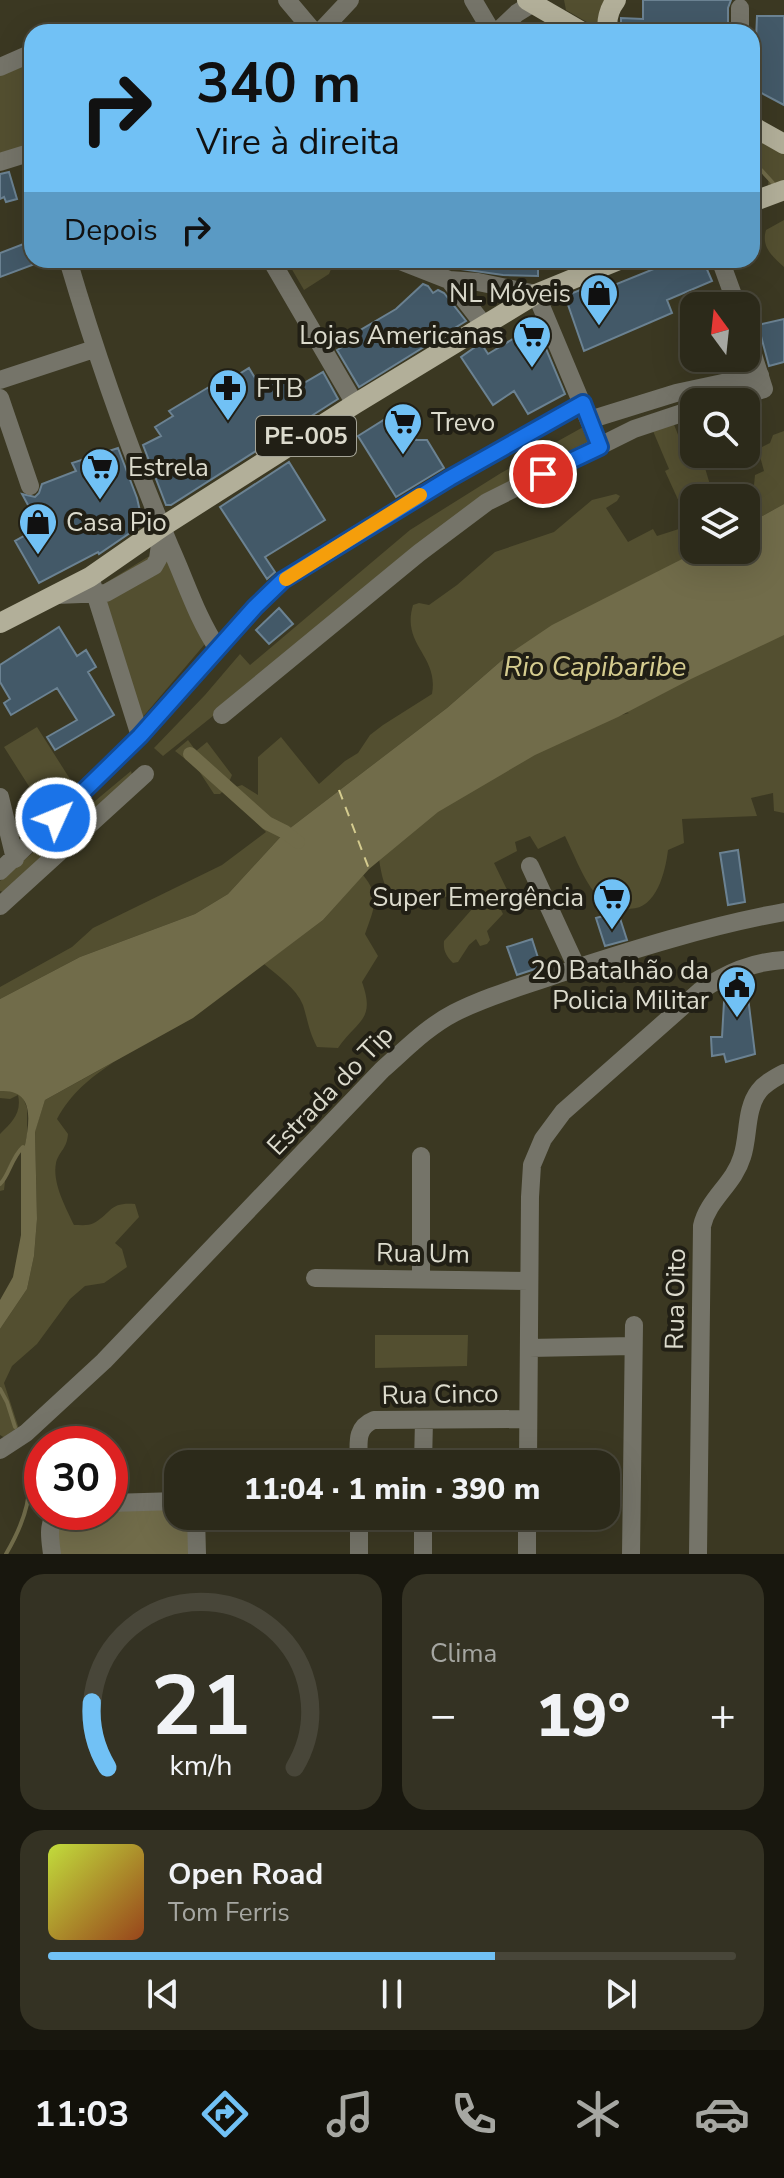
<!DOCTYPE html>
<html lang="pt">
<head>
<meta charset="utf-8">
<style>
  body { margin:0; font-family:"Nunito Sans",sans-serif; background:#343223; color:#f1f3f6; height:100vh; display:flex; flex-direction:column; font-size:30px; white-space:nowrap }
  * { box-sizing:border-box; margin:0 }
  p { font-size:26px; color:#a6a7a2 }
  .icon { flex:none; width:44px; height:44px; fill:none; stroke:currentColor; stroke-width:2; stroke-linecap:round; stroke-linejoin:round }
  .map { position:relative; height:1554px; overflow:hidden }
  .side { display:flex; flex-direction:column; gap:20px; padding:20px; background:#18170e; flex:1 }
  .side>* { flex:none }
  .banner { position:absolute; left:24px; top:24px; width:736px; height:244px; border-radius:24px; box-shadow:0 8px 32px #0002,0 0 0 2px #484639; background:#71c1f5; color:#111; overflow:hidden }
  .needle { width:52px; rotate:345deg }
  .controls { position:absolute; left:680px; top:292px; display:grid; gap:16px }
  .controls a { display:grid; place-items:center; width:80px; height:80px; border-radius:16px; background:#2c2a1a; box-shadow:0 8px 32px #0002,0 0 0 2px #484639; font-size:40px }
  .speed { position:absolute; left:24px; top:1426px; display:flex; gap:16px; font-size:40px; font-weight:700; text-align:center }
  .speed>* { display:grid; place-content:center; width:104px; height:104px; border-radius:50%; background:#2c2a1a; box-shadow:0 8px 32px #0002,0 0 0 2px #484639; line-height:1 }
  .speed .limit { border:12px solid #d22; background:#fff; color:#111 }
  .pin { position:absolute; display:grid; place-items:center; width:68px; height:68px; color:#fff; margin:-34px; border:4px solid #fff; border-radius:50%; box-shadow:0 2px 8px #0007 }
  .me { position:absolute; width:88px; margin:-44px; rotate:46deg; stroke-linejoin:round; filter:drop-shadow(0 0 6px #0008) }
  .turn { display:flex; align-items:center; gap:28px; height:168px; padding:0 40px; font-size:36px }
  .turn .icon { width:104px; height:104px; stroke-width:2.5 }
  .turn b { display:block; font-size:56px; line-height:68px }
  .then { display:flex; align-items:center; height:76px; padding:0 40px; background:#0003; gap:16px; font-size:30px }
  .big { font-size:60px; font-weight:800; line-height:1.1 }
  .side .card { flex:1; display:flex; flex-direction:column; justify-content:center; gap:12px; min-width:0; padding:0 28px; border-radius:24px; background:#343223 }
  .side .dial { align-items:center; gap:0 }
  .dial svg { height:208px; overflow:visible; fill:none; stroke:#484639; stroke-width:7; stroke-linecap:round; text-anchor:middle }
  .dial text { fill:#f1f3f6; stroke:none }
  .song { display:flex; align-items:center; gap:24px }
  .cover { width:96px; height:96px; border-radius:12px; background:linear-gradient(135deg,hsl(70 70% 55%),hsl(20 70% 35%)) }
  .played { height:8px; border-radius:4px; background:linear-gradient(90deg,#71c1f5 65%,#484639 65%) }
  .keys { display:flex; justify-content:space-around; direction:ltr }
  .heat { display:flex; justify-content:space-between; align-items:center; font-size:44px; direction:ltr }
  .side .tiles { flex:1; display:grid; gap:20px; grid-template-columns:1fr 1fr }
  .card:last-child { grid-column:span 2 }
  .trip { position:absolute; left:164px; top:1450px; width:456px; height:80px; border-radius:24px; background:#2c2a1a; box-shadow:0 8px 32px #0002,0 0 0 2px #484639; font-weight:800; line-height:80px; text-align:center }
  .dock { display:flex; height:128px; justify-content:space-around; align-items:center; background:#12110a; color:#a6a7a2 }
  .dock .icon { width:56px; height:56px }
  .dock .active { color:#71c1f5 }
  .dock b { font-size:36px; color:#f1f3f6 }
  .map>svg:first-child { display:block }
  .green { fill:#534f30 }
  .water { fill:#716c4a }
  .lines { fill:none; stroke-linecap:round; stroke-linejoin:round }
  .stream { stroke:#716c4a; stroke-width:4 }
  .canal { stroke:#716c4a; stroke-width:14 }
  .ferry { stroke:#d5cc8f; stroke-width:2; stroke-dasharray:10 8; stroke-linecap:butt }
  .building { fill:#435968; stroke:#6b8292; stroke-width:2 }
  .minor { stroke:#757469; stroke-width:18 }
  .major { stroke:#b2af99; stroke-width:20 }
  .route-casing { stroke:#114b97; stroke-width:20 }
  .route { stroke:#1a73e8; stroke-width:14 }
  .slow { stroke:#f59e0b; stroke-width:14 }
  .labels { text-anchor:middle; stroke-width:8; stroke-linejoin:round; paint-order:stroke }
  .shield { fill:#211f15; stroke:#a4a396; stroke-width:2 }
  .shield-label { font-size:24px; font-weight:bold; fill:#dcdbcd }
  .poi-label { font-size:26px; fill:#dcdbcd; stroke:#211f15; text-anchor:end }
  .street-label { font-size:26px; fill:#dcdbcd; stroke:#211f15 }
  .water-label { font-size:28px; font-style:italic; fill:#d5cc8f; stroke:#211f15 }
</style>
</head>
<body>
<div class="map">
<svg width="784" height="1554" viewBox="0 0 784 1554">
  <rect width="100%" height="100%" fill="#3b3822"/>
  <path class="green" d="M564,0H611L600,28H597L566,10Z
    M32,58V148L0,158V72Z
    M752,126L784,144V183L768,185L769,176L752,166Z
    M784,220V267C772,256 761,247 766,230Z
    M274,260H335L329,274L304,290L287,261L277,266Z
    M673,422L688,460L702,458L714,498H694V550H700L509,654L447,708L285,832L228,894L195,914L80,957L0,999V987L72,947L93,928L222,865L266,832L233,798L229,789L242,785L258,795V757L281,737L319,784L345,761L358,753L370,735L383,725L432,694C439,655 401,646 413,605L419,603L429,605L457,585L495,552L554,532L592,500L616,494L620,496L617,501L606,508L628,542L653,529L657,536L682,528L679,519L685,515L665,471L669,469L653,431Z
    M585,426L595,448L480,502L163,756L154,748L205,695L240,654L250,665L410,530L501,473Z
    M784,431V504L746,525V504L750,502L749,487L754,485L755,475L764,471L758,449L770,443L773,435Z
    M169,544L210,638L136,725L94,590Z
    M784,627V813L774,811L773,793L751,798L757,816L682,819L684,843L668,850C665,875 654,918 620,907C614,905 603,901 598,896C585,884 573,852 565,836L538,849L530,836L515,842L517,851L494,863L510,896L499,906L503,914L487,931L490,940L487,944L480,946L476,939L469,945L458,962L453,963C446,956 443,950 444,941L473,908L475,902L471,896C423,889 390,937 379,859L426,817L573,728L629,713L623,711Z
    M37,727L70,779L37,799L4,747Z
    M188,740L196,751L207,742L232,775L227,787L220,794H214L197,768L175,751Z
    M131,771L133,778L6,893L0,891V881L11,871Z
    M363,875C381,897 374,908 365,934L378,956L362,982C376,1021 357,1020 338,1048L317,1047C309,1032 308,1021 303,1005C296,988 278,976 264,964L323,920Z
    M114,1062C90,1078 71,1093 57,1119L68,1134C67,1149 59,1151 56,1163C52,1183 66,1208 74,1225C81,1225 89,1226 94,1223C113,1212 109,1202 135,1204L139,1217L115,1243L122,1249L127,1267L104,1283L85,1286L70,1299L37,1344L12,1366L4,1383L19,1429L5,1438L0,1435V1329L27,1289L34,1256L37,1219L35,1131L45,1100Z
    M14,1090L22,1095L27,1108V1135L25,1145L12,1159L6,1173L4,1190L0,1191V1134C12,1122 22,1113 18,1095L10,1099L0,1098V1091Z
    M375,1335H468L467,1366L375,1368Z"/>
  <path class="water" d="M784,504V635L691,679L618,717L535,755L438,812L369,869L323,920L193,1018L45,1100L35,1132L37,1219L34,1256L27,1289L0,1329V1300L13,1277L21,1235V1149L25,1145C30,1119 34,1089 0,1091V999L80,957L195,914L228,894L285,832L447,708L509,654L552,625L700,550H746V525Z
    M178,1508V1516H188L190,1554H59C57,1536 53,1524 69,1512Z"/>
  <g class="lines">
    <path class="stream" d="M752,160L773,183
      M0,1184C9,1176 11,1158 23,1147
      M0,1389L7,1402L15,1427
      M6,1554C20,1530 35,1498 27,1469"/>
    <path class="canal" d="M190,754L267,823L285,832L298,842"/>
    <path class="ferry" d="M339,790L369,869"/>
  </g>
  <path class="building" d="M643,0H731L728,8V32H621V18L643,19Z
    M757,16H784V105L754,89Z
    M9,172L17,199L6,202L4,197L0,199V174Z
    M26,243L35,264L0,277V253Z
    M455,260H538V276L503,275L453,268Z
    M676,260H703L712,281L667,300L672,313L584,351L565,296L600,282L602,290Z
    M423,284L428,286L433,293L438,290L444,293L466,321L359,387L337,350L354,340L352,335L396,309Z
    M784,319V362L769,366L758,325Z
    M536,325L565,394L528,414L514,391L493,405L461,357L481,343L488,354Z
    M249,368L261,388L282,375L292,390L323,372L338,399L171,505H166L143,445L161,436L155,427L173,416L169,411L209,387L212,391Z
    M398,411L416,440H427L444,468L396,497L358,436Z
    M118,448L137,498L143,524L99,554L98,552L39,583L15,541L40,527L22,494L35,497L39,493L42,484L76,471L72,463Z
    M289,462L325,520L265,557L275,572L267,579L220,507Z
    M279,608L293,624L269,644L256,630Z
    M59,627L77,656L86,650L96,667L88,672L114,715L55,750L47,737L77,720L57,688L11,715L4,703L10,699L0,682V665Z
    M738,850L745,902L728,905L720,853Z
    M618,912L627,940L605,946L596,918Z
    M532,939L541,967L517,975L507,947Z
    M747,989L755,1054L726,1062L724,1054L712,1056L711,1037H722L724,1002Z"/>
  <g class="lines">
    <path class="minor" d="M287,0L314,32
      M473,0L492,32
      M320,32L350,0
      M497,32L517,13L538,0
      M740,32V8
      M0,67L32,53
      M0,162L32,152
      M68,260C97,358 131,455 171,549C186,582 197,618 218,649
      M271,260L355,404
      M398,260L449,280L478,282L536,294L600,447
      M721,262L737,306
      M449,280L484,325
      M0,380L94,349
      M0,398L30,486
      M720,402L764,389L746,333
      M589,420L676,393L760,375
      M90,577L140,736
      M56,595L106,593L154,566L158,559L162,530
      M222,715L419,553L487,502L634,429L694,409
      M0,797L15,859
      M530,866L577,968
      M0,871L140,736L255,607L283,580L450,478L583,403
      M0,906L145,774
      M421,1156V1279
      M315,1278L529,1281
      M529,1348L632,1346
      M0,1450L26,1433L104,1361L382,1070C406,1049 427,1027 454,1013C487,996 524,986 558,974C632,950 707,926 784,912
      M359,1464C359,1445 354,1428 374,1420L528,1419
      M423,1464L424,1420
      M528,1464L530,1197L532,1165L543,1139L563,1112L700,991C727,973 751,962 784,960
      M110,1503L178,1501
      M196,1516L197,1554
      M52,1554C50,1538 47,1525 57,1512
      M359,1554V1516
      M423,1554V1516
      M527,1554V1516
      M631,1554L634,1325
      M698,1554L702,1226C708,1199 734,1184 742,1157C749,1137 745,1109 759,1091C765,1083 775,1078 784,1073"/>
    <path class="major" d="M527,0L582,32
      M608,32C606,21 609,9 616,0
      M752,126L784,144
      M752,202L784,190
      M0,623L90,577L162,527L355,404L536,294L619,260"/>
  </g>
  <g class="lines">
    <defs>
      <path id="route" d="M56,818L140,736L255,607L283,580L450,478L583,403L600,447L543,474"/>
    </defs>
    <use href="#route" class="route-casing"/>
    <use href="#route" class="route"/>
    <path class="slow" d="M286,579L420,495"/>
  </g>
  <defs>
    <symbol id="shop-pin" viewBox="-11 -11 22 30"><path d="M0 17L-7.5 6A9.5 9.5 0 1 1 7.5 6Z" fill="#71c1f5" stroke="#211f15"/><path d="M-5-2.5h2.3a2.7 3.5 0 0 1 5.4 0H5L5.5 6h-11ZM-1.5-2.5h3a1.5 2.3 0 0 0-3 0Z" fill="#111"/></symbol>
    <symbol id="supermarket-pin" viewBox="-11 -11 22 30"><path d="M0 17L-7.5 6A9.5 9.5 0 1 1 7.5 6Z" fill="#71c1f5" stroke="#211f15"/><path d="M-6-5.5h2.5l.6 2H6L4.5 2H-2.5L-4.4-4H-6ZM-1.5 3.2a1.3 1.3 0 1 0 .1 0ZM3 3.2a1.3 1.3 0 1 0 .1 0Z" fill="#111"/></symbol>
    <symbol id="pharmacy-pin" viewBox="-11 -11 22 30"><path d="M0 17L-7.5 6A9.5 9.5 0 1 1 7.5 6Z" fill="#71c1f5" stroke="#211f15"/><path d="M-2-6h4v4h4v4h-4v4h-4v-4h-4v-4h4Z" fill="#111"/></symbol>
    <symbol id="civic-pin" viewBox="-11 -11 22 30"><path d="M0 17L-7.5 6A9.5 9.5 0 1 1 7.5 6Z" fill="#71c1f5" stroke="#211f15"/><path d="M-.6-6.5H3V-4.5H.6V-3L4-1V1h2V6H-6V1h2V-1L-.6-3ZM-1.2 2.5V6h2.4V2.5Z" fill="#111"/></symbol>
  </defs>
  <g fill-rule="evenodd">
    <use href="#shop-pin" x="577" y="271" width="44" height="60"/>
    <use href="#supermarket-pin" x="510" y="313" width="44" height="60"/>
    <use href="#pharmacy-pin" x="206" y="366" width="44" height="60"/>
    <use href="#supermarket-pin" x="381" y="400" width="44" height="60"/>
    <use href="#supermarket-pin" x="78" y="445" width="44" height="60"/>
    <use href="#shop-pin" x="16" y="500" width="44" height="60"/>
    <use href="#supermarket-pin" x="590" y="875" width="44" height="60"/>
    <use href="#civic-pin" x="715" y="963" width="44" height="60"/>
  </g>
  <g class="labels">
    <rect class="shield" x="256" y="416" width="100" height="40" rx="6"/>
    <g class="shield-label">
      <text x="306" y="444">PE-005</text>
    </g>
    <g class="poi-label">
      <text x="571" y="302">NL Móveis</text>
      <text x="504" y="344">Lojas Americanas</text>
      <text x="256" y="397" text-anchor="start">FTB</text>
      <text x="431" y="431" text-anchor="start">Trevo</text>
      <text x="128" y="476" text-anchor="start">Estrela</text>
      <text x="66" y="531" text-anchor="start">Casa Pio</text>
      <text x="584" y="906">Super Emergência</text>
      <text x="709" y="979">20 Batalhão da<tspan x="709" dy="30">Policia Militar</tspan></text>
    </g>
    <g class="street-label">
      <text transform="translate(330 1090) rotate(-46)" y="9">Estrada do Tip</text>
      <text transform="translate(423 1253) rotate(1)" y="9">Rua Um</text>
      <text transform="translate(675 1299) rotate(-89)" y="9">Rua Oito</text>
      <text transform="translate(440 1394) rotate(-1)" y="9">Rua Cinco</text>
    </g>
    <g class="water-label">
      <text x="595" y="676">Rio Capibaribe</text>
    </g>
  </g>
</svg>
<div class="controls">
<a><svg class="needle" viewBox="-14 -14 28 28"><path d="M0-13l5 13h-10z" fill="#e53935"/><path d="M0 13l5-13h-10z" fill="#a6a7a2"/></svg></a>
<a><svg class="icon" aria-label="search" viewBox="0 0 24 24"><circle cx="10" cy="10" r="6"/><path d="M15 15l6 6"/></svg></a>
<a><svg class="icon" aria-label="layers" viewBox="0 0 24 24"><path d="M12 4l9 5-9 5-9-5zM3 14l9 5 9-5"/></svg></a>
</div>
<div class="speed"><div class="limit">30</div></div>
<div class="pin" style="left:543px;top:474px;background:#d93025"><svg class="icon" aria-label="arrive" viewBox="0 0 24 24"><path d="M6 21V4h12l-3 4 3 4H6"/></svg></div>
<svg class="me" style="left:56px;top:818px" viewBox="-20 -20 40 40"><circle r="17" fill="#1a73e8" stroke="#fff" stroke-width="3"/><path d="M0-11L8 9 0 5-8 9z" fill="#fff"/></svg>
<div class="trip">11:04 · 1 min · 390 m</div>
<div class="banner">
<div class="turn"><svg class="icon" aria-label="right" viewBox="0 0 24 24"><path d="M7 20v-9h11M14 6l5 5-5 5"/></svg><div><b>340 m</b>Vire à direita</div></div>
<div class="then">Depois<svg class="icon" aria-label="right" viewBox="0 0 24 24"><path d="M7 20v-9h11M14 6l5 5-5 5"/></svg></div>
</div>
</div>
<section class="side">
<div class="tiles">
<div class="card dial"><svg viewBox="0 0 100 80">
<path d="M14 69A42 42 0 1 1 86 69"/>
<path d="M14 69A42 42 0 0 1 8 44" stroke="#71c1f5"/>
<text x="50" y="56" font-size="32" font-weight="700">21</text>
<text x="50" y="72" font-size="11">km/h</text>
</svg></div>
<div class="card"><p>Clima</p>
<div class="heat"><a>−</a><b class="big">19°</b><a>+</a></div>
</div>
<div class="card">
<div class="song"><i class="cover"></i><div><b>Open Road</b><p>Tom Ferris</p></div></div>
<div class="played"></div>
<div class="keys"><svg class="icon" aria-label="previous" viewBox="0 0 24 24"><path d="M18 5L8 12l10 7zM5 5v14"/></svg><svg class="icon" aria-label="pause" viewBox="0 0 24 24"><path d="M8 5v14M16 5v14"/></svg><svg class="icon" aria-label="next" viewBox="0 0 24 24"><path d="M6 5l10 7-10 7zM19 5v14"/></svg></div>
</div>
</div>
</section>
<nav class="dock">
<b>11:03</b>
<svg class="icon active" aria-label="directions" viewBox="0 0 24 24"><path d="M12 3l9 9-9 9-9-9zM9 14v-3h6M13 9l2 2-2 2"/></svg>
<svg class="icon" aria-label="music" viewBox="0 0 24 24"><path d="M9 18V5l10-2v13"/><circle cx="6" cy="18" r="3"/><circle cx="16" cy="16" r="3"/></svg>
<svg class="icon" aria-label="phone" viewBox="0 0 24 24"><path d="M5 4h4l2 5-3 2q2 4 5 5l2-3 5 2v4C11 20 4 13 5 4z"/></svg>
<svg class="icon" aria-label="climate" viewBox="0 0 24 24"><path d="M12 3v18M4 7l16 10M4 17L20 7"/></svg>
<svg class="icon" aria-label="car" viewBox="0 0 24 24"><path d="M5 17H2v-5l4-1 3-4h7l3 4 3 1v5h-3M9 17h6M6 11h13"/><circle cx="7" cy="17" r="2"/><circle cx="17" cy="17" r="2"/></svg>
</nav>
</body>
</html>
